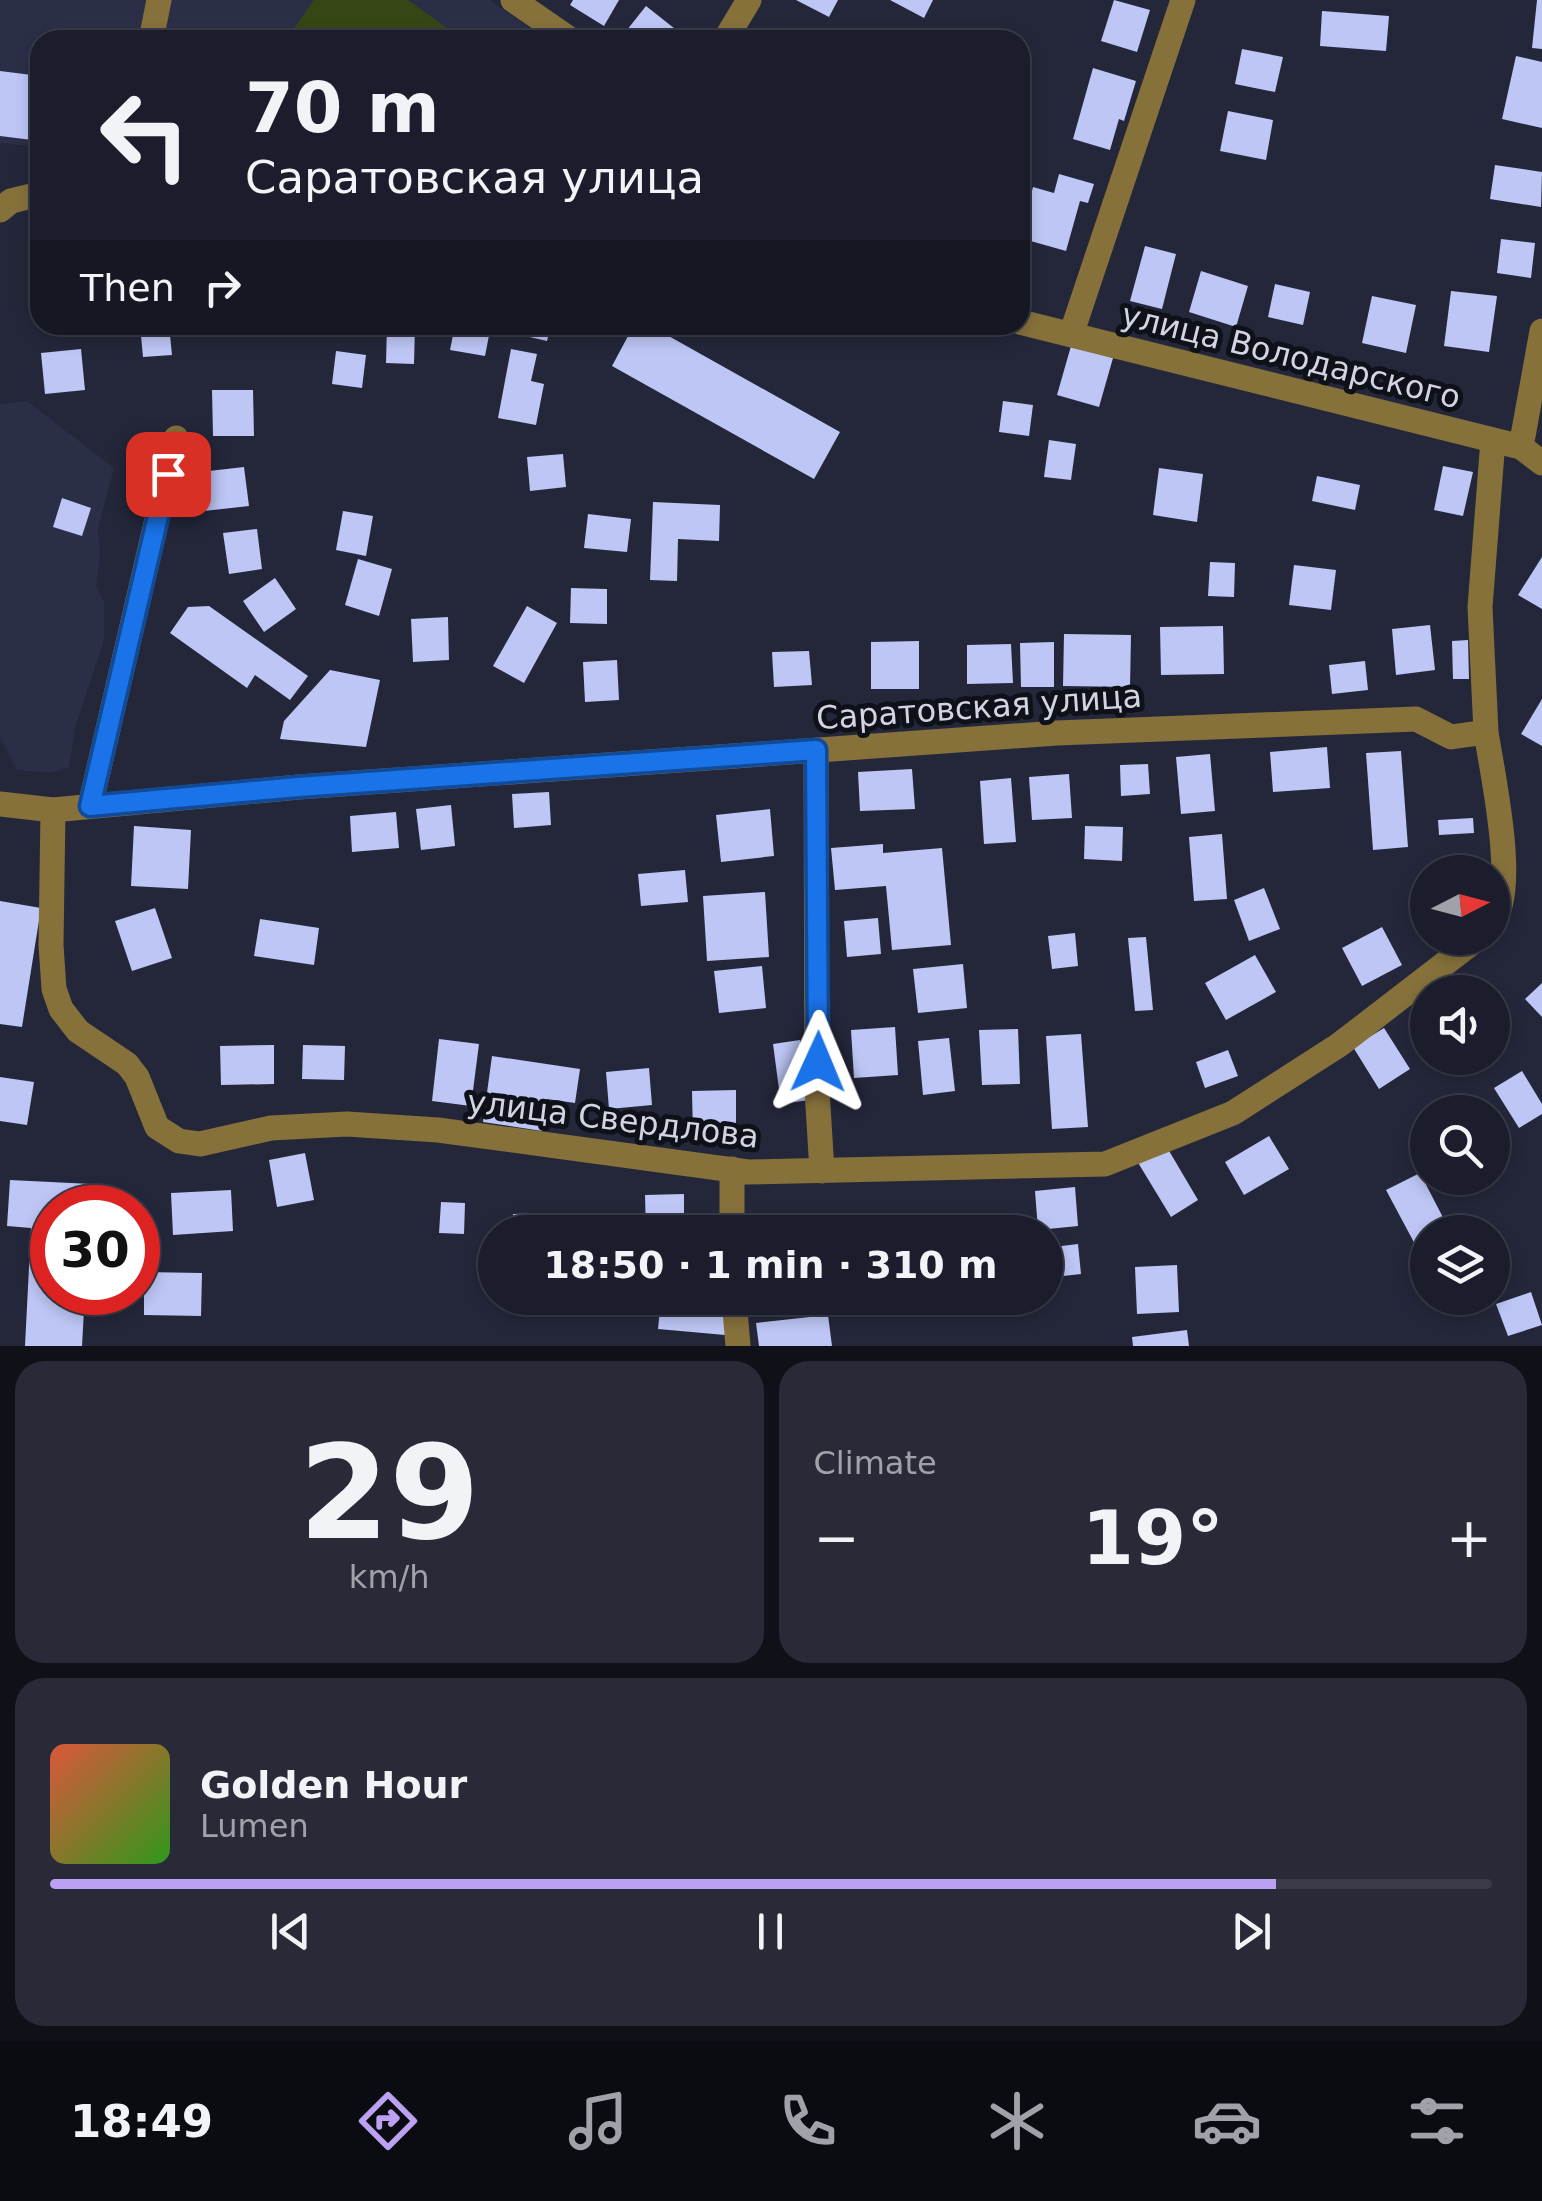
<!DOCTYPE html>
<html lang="en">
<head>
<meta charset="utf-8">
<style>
  body { margin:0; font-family:"DejaVu Sans",sans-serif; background:#282a38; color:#f1f3f6; height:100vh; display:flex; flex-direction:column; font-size:38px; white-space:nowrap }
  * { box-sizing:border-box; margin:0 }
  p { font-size:32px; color:#a0a2a9 }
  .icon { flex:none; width:55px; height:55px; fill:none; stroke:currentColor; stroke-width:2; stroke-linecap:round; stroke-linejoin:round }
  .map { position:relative; height:1346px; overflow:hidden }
  .details { display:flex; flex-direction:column; gap:15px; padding:15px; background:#0f1018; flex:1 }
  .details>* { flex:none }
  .banner { position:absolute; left:30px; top:30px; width:1000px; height:305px; border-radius:30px; box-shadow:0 5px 15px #0003,0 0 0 2px #393b48; background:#1b1d2c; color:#f1f3f6; overflow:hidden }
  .needle { width:65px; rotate:84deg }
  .fabs { position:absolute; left:1410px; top:855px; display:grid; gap:20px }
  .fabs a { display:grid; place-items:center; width:100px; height:100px; border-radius:50%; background:#1b1d2c; box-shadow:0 5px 15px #0003,0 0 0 2px #393b48; font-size:50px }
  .speed { position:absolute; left:30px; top:1185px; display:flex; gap:20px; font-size:50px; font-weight:700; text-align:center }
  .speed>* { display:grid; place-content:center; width:130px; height:130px; border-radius:50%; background:#1b1d2c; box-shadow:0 5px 15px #0003,0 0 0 2px #393b48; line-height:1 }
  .speed .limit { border:15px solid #d22; background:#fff; color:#111 }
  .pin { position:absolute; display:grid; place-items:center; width:85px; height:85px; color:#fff; margin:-42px; border-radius:20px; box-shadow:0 5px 15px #0006 }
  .me { position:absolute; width:110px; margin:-55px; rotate:1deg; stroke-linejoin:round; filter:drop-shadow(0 0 8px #0008) }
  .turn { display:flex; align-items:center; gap:35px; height:210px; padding:0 50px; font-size:45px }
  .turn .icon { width:130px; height:130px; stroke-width:2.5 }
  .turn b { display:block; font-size:70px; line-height:85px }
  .then { display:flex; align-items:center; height:95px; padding:0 50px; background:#0003; gap:20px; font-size:38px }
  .big { font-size:75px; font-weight:600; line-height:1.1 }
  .details .tile { flex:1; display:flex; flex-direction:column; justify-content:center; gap:15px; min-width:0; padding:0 35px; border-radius:30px; background:#282a38 }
  .details .dial { align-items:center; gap:0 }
  .dial b { font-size:130px; line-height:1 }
  .song { display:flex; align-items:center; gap:30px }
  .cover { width:120px; height:120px; border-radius:15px; background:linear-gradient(135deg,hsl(10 70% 55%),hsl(110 70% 35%)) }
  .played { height:10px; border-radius:5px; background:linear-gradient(90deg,#bca0f2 85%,#393b48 85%) }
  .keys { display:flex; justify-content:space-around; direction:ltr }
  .heat { display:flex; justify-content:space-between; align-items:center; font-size:55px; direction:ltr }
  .details .tiles { flex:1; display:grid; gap:15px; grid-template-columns:1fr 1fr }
  .tile:last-child { grid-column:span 2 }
  .trip { position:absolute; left:478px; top:1215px; width:585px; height:100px; border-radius:50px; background:#1b1d2c; box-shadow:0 5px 15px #0003,0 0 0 2px #393b48; font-weight:600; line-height:100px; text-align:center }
  .tabs { display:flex; height:160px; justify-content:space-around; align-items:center; background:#0b0c12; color:#a0a2a9 }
  .tabs .icon { width:70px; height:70px }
  .tabs .on { color:#bca0f2 }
  .tabs b { font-size:45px; color:#f1f3f6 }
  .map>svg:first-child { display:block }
  .built { fill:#2a2e47 }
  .green { fill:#364615 }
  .building { fill:#bdc6f5 }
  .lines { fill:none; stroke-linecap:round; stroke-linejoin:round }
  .minor { stroke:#86713b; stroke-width:25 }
  .route-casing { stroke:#114b97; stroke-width:25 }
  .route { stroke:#1a73e8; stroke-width:18 }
  .labels { text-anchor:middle; stroke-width:10; stroke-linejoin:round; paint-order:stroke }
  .street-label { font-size:32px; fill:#d2d5e1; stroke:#0f1119 }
</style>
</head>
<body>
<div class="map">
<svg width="1542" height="1346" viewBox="0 0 1542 1346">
  <rect width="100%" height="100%" fill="#24273a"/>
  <path class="built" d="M0,0H490L546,40H40V147L0,143Z
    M27,401L114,468L98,528L100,556L96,586L104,602V640L75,728L69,767L51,773L17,770L0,737V404Z"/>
  <path class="green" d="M314,0H408L464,40H298L290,34Z"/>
  <path class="building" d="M573,0H619L604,26L570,5Z
    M796,0H838L829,17Z
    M890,0H933L924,18Z
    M1114,0L1150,10L1137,52L1101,41Z
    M1537,0H1542V49L1532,48Z
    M646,6L689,40H619Z
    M1322,11L1389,16L1386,51L1320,46Z
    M1242,49L1283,57L1275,92L1235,84Z
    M1516,56L1542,62V128L1502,119Z
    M1093,68L1136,81L1124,121L1119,119L1110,150L1073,139Z
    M0,71L40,76V141L0,136Z
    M1228,111L1273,120L1266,160L1220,151Z
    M1495,165L1542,172L1541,207L1490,199Z
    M1059,174L1094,184L1088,203L1080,201L1066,251L1020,238L1033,187L1054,193Z
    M1501,239L1535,243L1531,278L1497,273Z
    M1145,246L1176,254L1162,309L1130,301Z
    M1201,271L1248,286L1236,327L1189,312Z
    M1275,284L1310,292L1303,325L1268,317Z
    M1451,291L1497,296L1489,352L1444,346Z
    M1372,296L1416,305L1406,353L1362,343Z
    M140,325H169L172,355L143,357Z
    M387,325H415L414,364L386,363Z
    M455,325H491L485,356L450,350Z
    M524,325H551L547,341L521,335Z
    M634,325H649L840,432L814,479L612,366Z
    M1071,346L1113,358L1099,407L1057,395Z
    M81,349L85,390L45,394L41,353Z
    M511,349L537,354L531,381L544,384L536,425L498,418Z
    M336,351L366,355L362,388L332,384Z
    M212,390H253L254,436H213Z
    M1003,401L1033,405L1029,436L999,432Z
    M1049,440L1076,444L1071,480L1044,477Z
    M563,454L566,487L530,491L527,457Z
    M1443,466L1473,472L1463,516L1434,510Z
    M244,467L249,506L204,511L200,472Z
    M1159,468L1203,474L1197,522L1153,515Z
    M1317,476L1360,485L1355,510L1312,501Z
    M62,498L91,508L82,536L53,527Z
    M653,502L720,505L719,541L678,539L677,581L650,580Z
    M343,511L373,516L366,556L336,550Z
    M588,514L631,519L627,552L584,548Z
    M257,529L262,569L229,574L223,533Z
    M1542,557V609L1518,595Z
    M358,559L392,569L379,616L345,605Z
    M1210,562L1235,563L1234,597L1208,596Z
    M1294,565L1336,570L1331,610L1289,605Z
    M275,578L296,609L264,632L243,601Z
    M571,588L607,589V624L570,623Z
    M209,606L308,676L290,700L255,675L247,688L170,633L188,607Z
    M527,606L557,623L524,683L493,666Z
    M448,617L449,660L413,662L411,619Z
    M1430,625L1435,670L1396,675L1392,629Z
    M1223,626L1224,674L1161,675L1160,627Z
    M1064,634L1131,635L1130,687L1063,686Z
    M1468,640L1469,679H1453L1452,641Z
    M919,641V689H871V642Z
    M1054,642V687H1021L1020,643Z
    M1011,644L1013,683L967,684V645Z
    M809,651L812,685L774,687L772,652Z
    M617,660L619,700L585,702L583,662Z
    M1365,661L1368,690L1332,694L1329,665Z
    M330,670L380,680L366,747L280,739L284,721Z
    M1542,699V746L1521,734Z
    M1327,747L1330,788L1273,792L1270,752Z
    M1401,751L1408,847L1373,850L1366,753Z
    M1210,754L1215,811L1181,814L1176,757Z
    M1148,764L1150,794L1121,796L1120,765Z
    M912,769L915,809L860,811L858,772Z
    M1069,774L1072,818L1032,820L1029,777Z
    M1011,778L1016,842L984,844L980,781Z
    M549,792L551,825L514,828L512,794Z
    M451,805L455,846L421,850L416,809Z
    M770,809L774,856L721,862L716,815Z
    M396,812L399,848L352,852L350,816Z
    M1473,818L1474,833L1439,835L1438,820Z
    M134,826L191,830L188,889L131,886Z
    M1085,826L1123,827L1122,861L1084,859Z
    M1222,834L1227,899L1194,901L1189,837Z
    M883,844V853L942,848L951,945L892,950L886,886L835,890L831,848Z
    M685,870L688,902L641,906L638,874Z
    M1264,888L1280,929L1249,941L1234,900Z
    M765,892L769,957L707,961L703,896Z
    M0,901L41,908L22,1027L0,1024Z
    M155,908L172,958L132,971L115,921Z
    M878,918L881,954L847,957L844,921Z
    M260,919L319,928L314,965L254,956Z
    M1382,927L1402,965L1362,986L1342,948Z
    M1075,933L1078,966L1052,969L1048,936Z
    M1146,937L1153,1010L1135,1011L1128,938Z
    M1255,955L1276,992L1226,1020L1205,983Z
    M963,964L967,1008L918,1013L913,969Z
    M762,966L766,1008L719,1013L714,971Z
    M1542,983V1017L1525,999Z
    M895,1027L898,1075L854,1078L851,1030Z
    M1384,1028L1410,1069L1379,1089L1353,1047Z
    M1018,1029L1020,1084L982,1085L979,1030Z
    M1081,1034L1088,1127L1052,1129L1046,1036Z
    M949,1038L955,1091L923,1095L918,1041Z
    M439,1039L479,1044L471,1106L432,1101Z
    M800,1040L809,1100L781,1104L773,1044Z
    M274,1045V1084L221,1085L220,1046Z
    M303,1045L345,1046L344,1080L302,1079Z
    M1228,1050L1238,1076L1205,1088L1196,1062Z
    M492,1056L580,1069L575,1103L547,1099L542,1131L483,1122Z
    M649,1068L652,1105L609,1109L606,1072Z
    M1522,1071L1542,1104V1114L1519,1128L1494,1088Z
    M0,1077L34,1082L27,1125L0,1121Z
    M736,1090V1135H693L692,1091Z
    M1269,1136L1289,1169L1244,1195L1225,1162Z
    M1165,1144L1198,1200L1171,1217L1137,1161Z
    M305,1153L314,1200L277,1207L269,1160Z
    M1420,1173L1450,1231L1428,1232V1243L1417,1248L1386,1190Z
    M10,1180L91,1184L90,1208H52V1292H85L82,1346H25L31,1228L7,1226Z
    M1075,1187L1078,1226L1038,1230L1035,1191Z
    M231,1190L233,1231L173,1235L171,1193Z
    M684,1194V1232H646L645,1195Z
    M441,1202L465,1203L464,1234L439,1233Z
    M542,1213L543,1232H514L513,1214Z
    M824,1219L825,1232H766V1221Z
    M1078,1244L1081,1274L1045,1278V1248Z
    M1177,1265L1179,1312L1137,1314L1135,1267Z
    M144,1272L202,1273L201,1316L144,1315Z
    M1531,1292L1542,1325L1508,1336L1496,1304Z
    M661,1298H728L725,1335L658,1329Z
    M828,1315L832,1346H759L756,1323Z
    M1187,1330L1189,1346H1133L1132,1337Z"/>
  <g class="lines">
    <path class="minor" d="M513,0L571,40
      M151,40L159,0
      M725,40L749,0
      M0,210L11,201L40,194
      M1020,322L1521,447L1542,463
      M1071,335L1183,0
      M1521,447L1542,331
      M1486,732C1492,772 1519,893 1492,922
      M816,750L817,1090L822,1171
      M0,804L53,810L299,787L1057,733L1416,719L1451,737L1486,732L1480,607L1493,440
      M90,806L176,438
      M53,810L51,945L54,989L61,1009L78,1031L127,1064L137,1077L157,1127L179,1141L200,1144L271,1128L347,1124L438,1130L748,1172L1105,1164L1233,1113L1339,1045L1478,938
      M732,1169V1232
      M734,1298L738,1346"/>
  </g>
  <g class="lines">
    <defs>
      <path id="route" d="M168,474L90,806L298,787L816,750L818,1062"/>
    </defs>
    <use href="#route" class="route-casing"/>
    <use href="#route" class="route"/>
  </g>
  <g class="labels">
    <g class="street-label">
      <text transform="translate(1291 356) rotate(14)" y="11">улица Володарского</text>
      <text transform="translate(979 707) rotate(-4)" y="11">Саратовская улица</text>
      <text transform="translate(613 1119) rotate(7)" y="11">улица Свердлова</text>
    </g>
  </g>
</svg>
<div class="fabs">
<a><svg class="needle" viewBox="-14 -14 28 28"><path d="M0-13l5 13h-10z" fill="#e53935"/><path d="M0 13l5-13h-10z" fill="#a0a2a9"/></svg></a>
<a><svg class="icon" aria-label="sound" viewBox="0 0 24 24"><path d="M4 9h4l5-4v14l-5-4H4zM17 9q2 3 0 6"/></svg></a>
<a><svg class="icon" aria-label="search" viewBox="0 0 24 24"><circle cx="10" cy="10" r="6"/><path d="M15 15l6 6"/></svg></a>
<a><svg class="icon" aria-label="layers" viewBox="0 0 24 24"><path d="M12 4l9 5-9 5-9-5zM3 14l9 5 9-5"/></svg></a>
</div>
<div class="speed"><div class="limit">30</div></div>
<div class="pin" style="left:168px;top:474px;background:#d93025"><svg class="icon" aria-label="arrive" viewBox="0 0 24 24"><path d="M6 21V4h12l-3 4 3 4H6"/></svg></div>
<svg class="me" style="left:818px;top:1062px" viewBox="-20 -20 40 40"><path d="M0-17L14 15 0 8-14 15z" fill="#1a73e8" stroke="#fff" stroke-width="4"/></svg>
<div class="trip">18:50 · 1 min · 310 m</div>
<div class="banner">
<div class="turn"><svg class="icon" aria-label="left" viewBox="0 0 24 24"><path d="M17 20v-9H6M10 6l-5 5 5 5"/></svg><div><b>70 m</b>Саратовская улица</div></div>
<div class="then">Then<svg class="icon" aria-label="right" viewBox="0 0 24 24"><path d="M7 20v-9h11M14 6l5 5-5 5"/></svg></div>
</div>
</div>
<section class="details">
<div class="tiles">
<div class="tile dial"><b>29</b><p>km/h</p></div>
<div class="tile"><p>Climate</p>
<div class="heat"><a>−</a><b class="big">19°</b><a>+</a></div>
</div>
<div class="tile">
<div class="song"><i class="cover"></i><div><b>Golden Hour</b><p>Lumen</p></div></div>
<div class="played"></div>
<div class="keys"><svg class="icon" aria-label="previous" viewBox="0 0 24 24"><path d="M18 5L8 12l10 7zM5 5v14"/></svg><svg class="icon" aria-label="pause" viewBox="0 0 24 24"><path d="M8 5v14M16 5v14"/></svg><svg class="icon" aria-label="next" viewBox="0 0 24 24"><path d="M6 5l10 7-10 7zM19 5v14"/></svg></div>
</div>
</div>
</section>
<nav class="tabs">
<b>18:49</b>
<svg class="icon on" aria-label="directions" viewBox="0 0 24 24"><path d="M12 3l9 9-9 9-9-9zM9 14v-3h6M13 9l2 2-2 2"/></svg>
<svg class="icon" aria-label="music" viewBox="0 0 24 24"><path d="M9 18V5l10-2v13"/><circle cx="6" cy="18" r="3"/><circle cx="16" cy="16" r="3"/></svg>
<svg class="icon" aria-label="phone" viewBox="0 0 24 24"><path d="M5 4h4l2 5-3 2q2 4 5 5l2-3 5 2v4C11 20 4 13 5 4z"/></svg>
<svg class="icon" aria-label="climate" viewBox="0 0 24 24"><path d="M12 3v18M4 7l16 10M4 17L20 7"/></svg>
<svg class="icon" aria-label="car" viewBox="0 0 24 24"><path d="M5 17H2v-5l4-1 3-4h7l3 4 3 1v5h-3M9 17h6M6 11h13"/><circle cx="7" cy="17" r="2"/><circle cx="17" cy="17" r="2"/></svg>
<svg class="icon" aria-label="filters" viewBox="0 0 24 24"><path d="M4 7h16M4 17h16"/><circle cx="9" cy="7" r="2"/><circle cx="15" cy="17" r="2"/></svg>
</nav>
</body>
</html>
